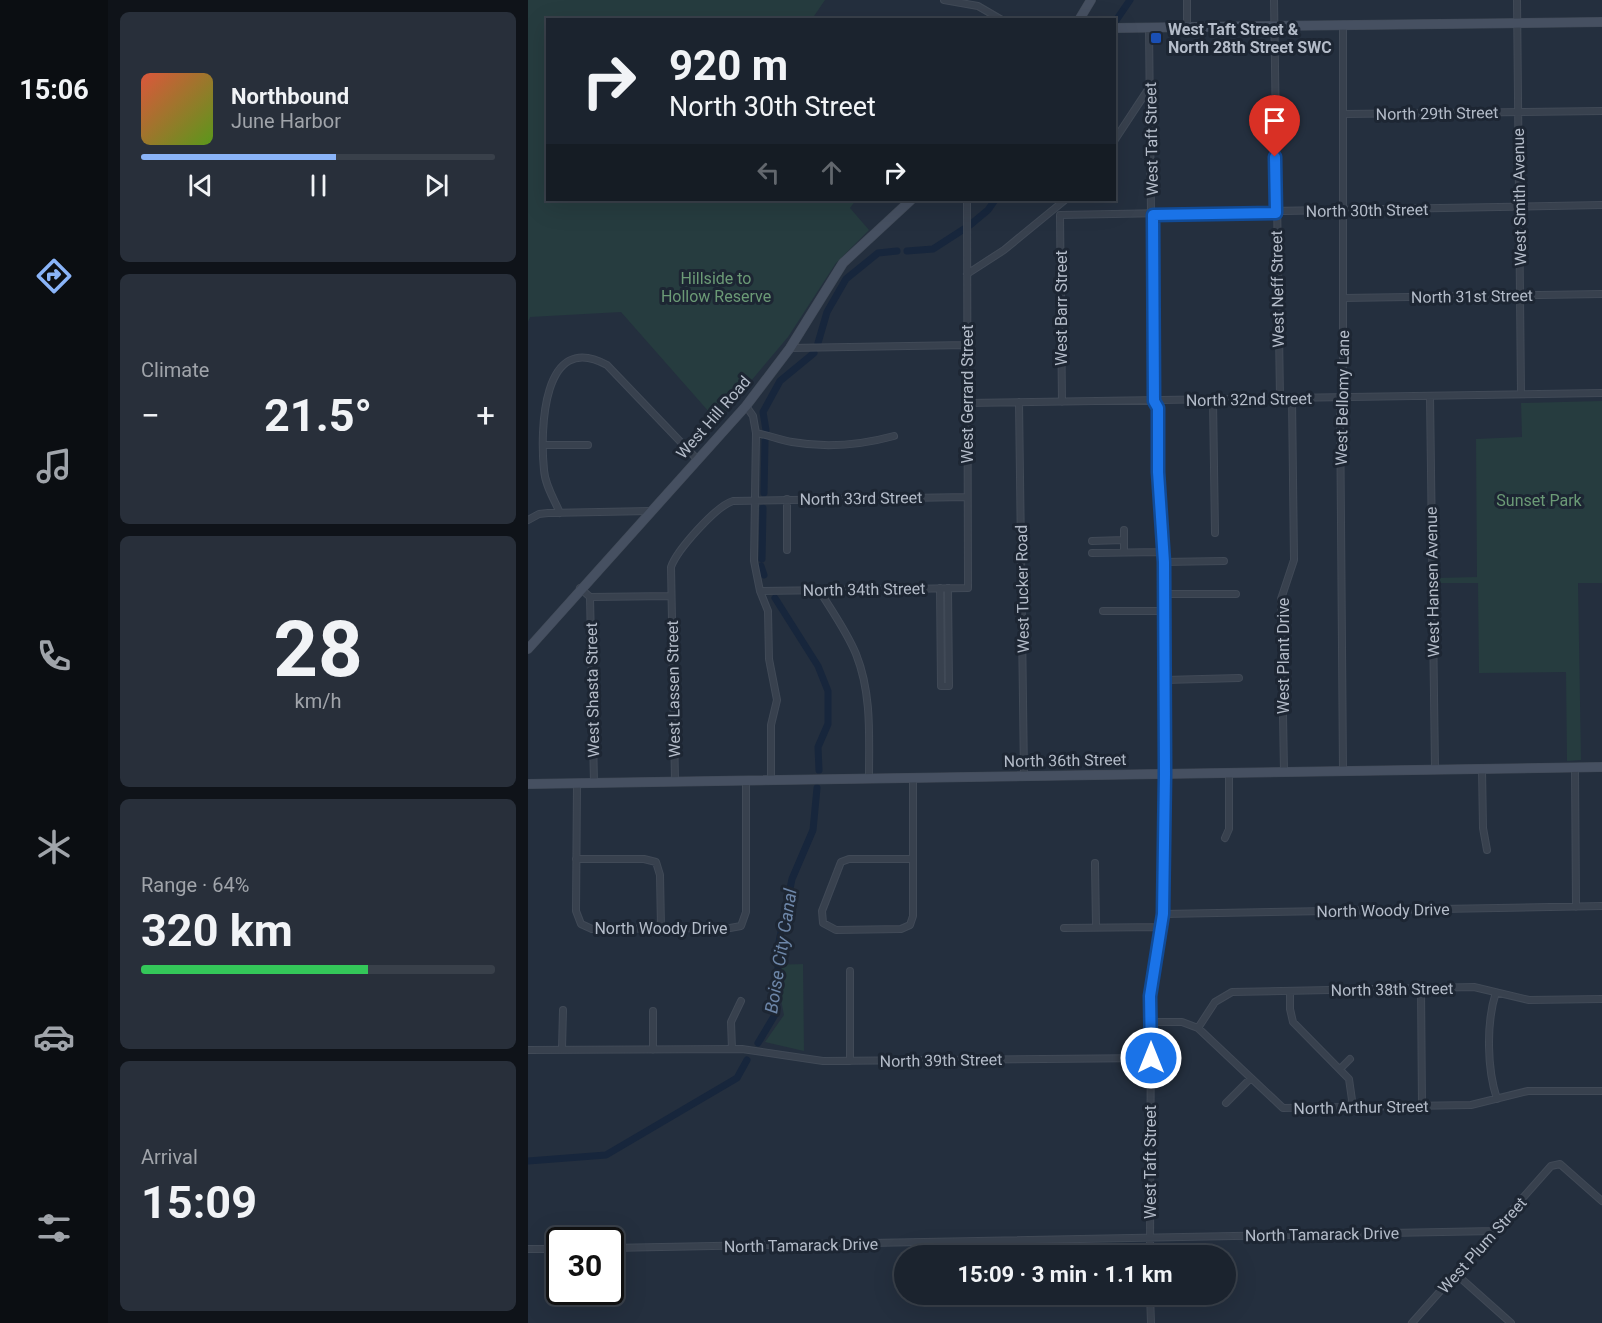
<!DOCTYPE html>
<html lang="en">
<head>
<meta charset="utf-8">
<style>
  body { margin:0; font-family:Roboto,sans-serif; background:#282f3a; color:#f1f3f6; height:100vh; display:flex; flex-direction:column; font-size:22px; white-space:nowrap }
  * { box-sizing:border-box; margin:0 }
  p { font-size:20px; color:#a0a4aa }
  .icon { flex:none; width:33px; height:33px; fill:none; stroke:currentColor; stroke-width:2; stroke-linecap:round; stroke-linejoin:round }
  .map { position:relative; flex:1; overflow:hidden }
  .drawer { display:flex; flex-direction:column; gap:12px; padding:12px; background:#0f1319; width:420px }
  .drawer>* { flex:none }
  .guide { position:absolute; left:18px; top:18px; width:570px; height:183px; border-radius:0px; box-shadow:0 6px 24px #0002,0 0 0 2px #39404a; background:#1b232e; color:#f1f3f6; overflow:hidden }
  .speed { position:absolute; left:18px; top:1227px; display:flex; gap:12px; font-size:30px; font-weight:700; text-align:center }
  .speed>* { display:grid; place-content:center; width:78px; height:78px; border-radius:50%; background:#1b232e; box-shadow:0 6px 24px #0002,0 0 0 2px #39404a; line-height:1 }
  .speed .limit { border:3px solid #111; border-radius:9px; background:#fff; color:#111 }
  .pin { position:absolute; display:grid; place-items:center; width:51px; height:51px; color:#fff; margin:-62px -26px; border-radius:50% 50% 50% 0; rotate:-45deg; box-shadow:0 0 6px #0007 }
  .pin .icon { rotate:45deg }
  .me { position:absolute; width:66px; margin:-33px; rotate:0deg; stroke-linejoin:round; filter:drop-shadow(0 0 4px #0008) }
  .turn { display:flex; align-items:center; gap:21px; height:126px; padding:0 24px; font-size:27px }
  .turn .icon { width:78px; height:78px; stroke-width:2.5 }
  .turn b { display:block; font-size:42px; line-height:51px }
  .lanes { display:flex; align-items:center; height:57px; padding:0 24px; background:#0003; justify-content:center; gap:30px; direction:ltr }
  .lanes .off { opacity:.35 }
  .big { font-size:45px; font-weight:700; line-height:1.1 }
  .drawer .tile { flex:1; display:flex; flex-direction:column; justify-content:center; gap:9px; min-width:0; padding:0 21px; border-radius:9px; background:#282f3a }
  .drawer .dial { align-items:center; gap:0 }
  .dial b { font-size:78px; line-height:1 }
  .song { display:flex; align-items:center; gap:18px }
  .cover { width:72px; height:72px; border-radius:9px; background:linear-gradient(135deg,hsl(10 70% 55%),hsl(90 70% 35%)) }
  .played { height:6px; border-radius:3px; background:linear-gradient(90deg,#8ab4f8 55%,#39404a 55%) }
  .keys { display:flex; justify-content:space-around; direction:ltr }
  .heat { display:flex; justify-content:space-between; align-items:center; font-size:33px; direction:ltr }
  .charge { height:9px; border-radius:4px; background:linear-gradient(90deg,#34c759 64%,#39404a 0) }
  .trip { position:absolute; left:366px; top:1245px; width:342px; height:60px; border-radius:30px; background:#1b232e; box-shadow:0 6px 24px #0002,0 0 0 2px #39404a; font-weight:700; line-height:60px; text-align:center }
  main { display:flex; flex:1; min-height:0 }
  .dock { display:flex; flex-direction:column; width:108px; justify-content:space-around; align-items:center; background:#0b0e12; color:#a0a4aa }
  .dock .icon { width:42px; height:42px }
  .dock .selected { color:#8ab4f8 }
  .dock b { font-size:27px; color:#f1f3f6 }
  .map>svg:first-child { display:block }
  .green { fill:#263c3f }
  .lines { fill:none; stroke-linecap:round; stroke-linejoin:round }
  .canal { stroke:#17263c; stroke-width:7 }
  .street-casing { stroke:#414a57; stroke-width:8 }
  .secondary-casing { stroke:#414a57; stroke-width:10 }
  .street { stroke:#38414e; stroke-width:6 }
  .secondary { stroke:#465061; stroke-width:9 }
  .route-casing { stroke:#114b97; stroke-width:15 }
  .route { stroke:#1a73e8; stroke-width:10 }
  .transit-dot { fill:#1a4fb4; stroke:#1d2633; stroke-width:2 }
  .labels { text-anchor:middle; stroke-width:6; stroke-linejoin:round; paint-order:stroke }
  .poi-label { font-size:16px; font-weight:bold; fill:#b4bcc9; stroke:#1d2633; text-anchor:start }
  .street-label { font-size:16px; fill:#b4bcc9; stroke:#1d2633 }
  .park-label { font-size:16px; fill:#6b9a76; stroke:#1d2633 }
  .water-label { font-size:18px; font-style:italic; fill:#6d86a8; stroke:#1d2633 }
</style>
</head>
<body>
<main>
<nav class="dock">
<b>15:06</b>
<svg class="icon selected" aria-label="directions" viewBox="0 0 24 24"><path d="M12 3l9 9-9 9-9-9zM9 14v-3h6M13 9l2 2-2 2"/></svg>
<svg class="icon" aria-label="music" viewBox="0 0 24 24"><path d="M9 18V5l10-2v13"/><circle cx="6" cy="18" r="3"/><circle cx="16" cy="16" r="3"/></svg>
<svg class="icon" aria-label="phone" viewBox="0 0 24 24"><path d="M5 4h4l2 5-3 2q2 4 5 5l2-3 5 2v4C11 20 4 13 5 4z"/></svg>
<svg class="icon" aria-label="climate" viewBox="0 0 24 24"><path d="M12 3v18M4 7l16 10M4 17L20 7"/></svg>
<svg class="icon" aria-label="car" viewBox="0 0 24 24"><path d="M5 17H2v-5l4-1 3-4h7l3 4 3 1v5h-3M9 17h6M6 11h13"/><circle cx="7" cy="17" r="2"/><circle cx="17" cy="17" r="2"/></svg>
<svg class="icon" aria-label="filters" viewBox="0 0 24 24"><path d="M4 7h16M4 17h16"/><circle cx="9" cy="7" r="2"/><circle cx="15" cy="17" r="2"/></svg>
</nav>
<section class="drawer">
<div class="tile">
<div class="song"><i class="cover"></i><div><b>Northbound</b><p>June Harbor</p></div></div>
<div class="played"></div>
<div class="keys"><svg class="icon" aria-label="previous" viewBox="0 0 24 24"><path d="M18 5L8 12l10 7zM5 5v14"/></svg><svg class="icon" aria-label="pause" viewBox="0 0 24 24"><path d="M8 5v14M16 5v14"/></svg><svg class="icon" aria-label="next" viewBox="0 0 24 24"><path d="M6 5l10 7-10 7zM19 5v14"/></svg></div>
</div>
<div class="tile"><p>Climate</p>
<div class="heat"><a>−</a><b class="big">21.5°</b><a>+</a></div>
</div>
<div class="tile dial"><b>28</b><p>km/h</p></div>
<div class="tile"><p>Range · 64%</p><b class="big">320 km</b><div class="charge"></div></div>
<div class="tile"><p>Arrival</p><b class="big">15:09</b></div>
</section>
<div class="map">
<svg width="1074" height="1323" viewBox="0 0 1074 1323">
  <rect width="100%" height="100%" fill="#242f3e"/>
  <path class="green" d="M0,0H297L284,19L20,20V200H328L322,208L341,230L308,263L260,337L189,421L93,312L2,317L0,322Z
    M1074,401V583H1050L1053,760L1039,761L1038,672L951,673L950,583H909V578L949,577L948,439L994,437L993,403Z
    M275,964L276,1051L237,1042L256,1015L246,965Z"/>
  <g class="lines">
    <path class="canal" d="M587,22L602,0
      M442,225L460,210L467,200
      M379,251L405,249L436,229
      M290,343L299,312L318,279L350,253L369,251
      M238,430L235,412L252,381L286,353
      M236,493L237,440
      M234,559L235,508
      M233,566L236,575
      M247,598L290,666L300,691V724L290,747L291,770
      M230,1043L248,1013L251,942L264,879L285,830L289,788
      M0,1161L78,1155L209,1078L219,1060"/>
    <defs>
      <path id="street" d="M416,0L450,6L474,20
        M659,0V27
        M746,0L752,398
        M989,0L993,394
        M815,25V390L812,398L815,771
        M621,27L625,401L630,408V472L635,562L637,774L635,914L623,995L622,1256
        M815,114L1074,111
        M586,141L621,88
        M532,215L1074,205
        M532,215L534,402
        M439,274L476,250L537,200
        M815,298L1074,294
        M262,348L439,345
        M902,396L907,769
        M685,400L687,533
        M491,402L496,776
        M439,403L1074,393
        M218,406L225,416L228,433L226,561L232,591L240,611L241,659L249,700L243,725V780
        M228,433C240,435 252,440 264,442C298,448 333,445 366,436
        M16,445H60
        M259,499V550
        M32,513C26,499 17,485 16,470C12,431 14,329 79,365L169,459
        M0,520L11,514L20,513L122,511
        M596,530V552
        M564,541L596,540
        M564,553L633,552
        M635,562L696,561
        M52,588L62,597L143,596
        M412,588L413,686H421L420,588
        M291,590C304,611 319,632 328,654C344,694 341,737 341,778
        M232,591L440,588L439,200
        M636,594H708
        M62,597L66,783
        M575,611H636
        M637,680L711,678
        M1047,767L1048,907
        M954,769L955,828L959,850
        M756,772L753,599L766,560L764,398
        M147,781L143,567C149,550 188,506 205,501L439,497
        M49,783L48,911L53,924L64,929L202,928L213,926L218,912V780
        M697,838L701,829V773
        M48,859H116L128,862L132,875L133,928
        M385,859V916L382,925L373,929L308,930L295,923L294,911L313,862L321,859H385V778
        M567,863L568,927
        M635,914L1074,906
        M536,928L634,927
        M893,988L894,1106
        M762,991V1009L765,1022L821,1079L825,1107
        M968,992C958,1023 959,1069 969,1099
        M125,1011V1050
        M623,1022H654L670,1028L755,1108L943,1105L1000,1091H1074
        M670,1028L687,1002L704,992L946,987L1001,1000L1074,999
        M34,1049L35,1010
        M204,1049L203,1022L213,1001
        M0,1050L214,1049L295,1061L623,1058
        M322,1061V971
        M813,1068L822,1059
        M698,1103L723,1078
        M82,1248L967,1231
        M0,1249H32
        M928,1274L983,1323
        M622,1294L623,1323
        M884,1323L1023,1166L1032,1164L1074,1201"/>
      <path id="secondary" d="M551,20L563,0
        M586,28L1074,22
        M0,649L218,406L262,348L315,263L383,200
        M0,784L1074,767"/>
    </defs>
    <use href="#street" class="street-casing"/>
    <use href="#secondary" class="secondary-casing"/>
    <use href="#street" class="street"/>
    <use href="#secondary" class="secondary"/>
  </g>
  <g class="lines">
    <defs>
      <path id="route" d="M623,1058L622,996L635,914L637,774L636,562L630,472V408L626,401L625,215L748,213L747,157"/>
    </defs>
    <use href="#route" class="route-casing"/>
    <use href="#route" class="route"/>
  </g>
  <rect class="transit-dot" x="622" y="32" width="12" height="12" rx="3"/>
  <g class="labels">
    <g class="poi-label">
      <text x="640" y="35">West Taft Street &amp;<tspan x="640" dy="18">North 28th Street SWC</tspan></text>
    </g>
    <g class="street-label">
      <text transform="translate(909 113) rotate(-1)" y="6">North 29th Street</text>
      <text transform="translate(623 139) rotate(-91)" y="6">West Taft Street</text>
      <text transform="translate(991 197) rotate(-91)" y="6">West Smith Avenue</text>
      <text transform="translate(839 210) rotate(-1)" y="6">North 30th Street</text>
      <text transform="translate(749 289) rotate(-91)" y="6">West Neff Street</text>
      <text transform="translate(944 296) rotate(-1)" y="6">North 31st Street</text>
      <text transform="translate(533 308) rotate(-90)" y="6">West Barr Street</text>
      <text transform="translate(439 394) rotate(-90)" y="6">West Gerrard Street</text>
      <text transform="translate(814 398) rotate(-89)" y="6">West Bellomy Lane</text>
      <text transform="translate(721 399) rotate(-1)" y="6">North 32nd Street</text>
      <text transform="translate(185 417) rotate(-49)" y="6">West Hill Road</text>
      <text transform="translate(333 498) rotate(-1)" y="6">North 33rd Street</text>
      <text transform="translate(904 582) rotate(-91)" y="6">West Hansen Avenue</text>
      <text transform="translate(336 589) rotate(-1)" y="6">North 34th Street</text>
      <text transform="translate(494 589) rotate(-91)" y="6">West Tucker Road</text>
      <text transform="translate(755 656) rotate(-90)" y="6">West Plant Drive</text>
      <text transform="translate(145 689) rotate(-91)" y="6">West Lassen Street</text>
      <text transform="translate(64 690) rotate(-91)" y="6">West Shasta Street</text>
      <text transform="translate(537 760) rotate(-1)" y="6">North 36th Street</text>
      <text transform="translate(855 910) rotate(-1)" y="6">North Woody Drive</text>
      <text x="133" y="934">North Woody Drive</text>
      <text transform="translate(864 989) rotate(-1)" y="6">North 38th Street</text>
      <text transform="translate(413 1060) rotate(-1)" y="6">North 39th Street</text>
      <text transform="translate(833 1107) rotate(-1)" y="6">North Arthur Street</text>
      <text transform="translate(622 1162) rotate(-90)" y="6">West Taft Street</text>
      <text transform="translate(794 1234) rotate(-1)" y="6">North Tamarack Drive</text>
      <text transform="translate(273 1245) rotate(-1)" y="6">North Tamarack Drive</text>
      <text transform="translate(954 1245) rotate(-48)" y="6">West Plum Street</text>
    </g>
    <g class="park-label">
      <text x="188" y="284">Hillside to<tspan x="188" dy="18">Hollow Reserve</tspan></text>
      <text x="1011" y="506">Sunset Park</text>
    </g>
    <g class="water-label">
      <text transform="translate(253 951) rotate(-81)" y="6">Boise City Canal</text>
    </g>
  </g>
</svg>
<div class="speed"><div class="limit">30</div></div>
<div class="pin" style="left:747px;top:157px;background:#d93025"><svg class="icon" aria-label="arrive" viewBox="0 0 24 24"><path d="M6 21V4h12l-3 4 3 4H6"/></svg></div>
<svg class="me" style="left:623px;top:1058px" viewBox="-20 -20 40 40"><circle r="17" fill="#1a73e8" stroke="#fff" stroke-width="3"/><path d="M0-11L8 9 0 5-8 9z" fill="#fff"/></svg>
<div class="trip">15:09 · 3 min · 1.1 km</div>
<div class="guide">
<div class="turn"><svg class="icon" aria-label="right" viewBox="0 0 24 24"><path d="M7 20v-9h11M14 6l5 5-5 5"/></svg><div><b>920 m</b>North 30th Street</div></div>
<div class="lanes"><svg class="icon off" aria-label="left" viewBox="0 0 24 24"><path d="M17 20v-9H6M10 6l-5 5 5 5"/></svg><svg class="icon off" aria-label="ahead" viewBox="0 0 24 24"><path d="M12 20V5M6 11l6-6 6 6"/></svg><svg class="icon" aria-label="right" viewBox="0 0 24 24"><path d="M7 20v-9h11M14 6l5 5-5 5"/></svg></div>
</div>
</div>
</main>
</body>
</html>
